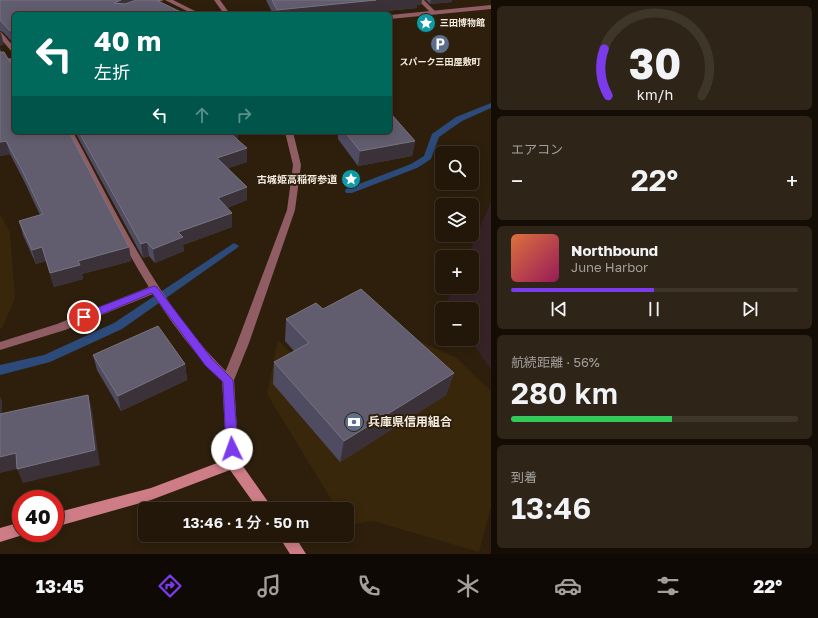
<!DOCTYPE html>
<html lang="ja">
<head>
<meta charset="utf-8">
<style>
  body { margin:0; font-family:"Golos Text","Noto Sans JP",sans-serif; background:#2e2417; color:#f1f3f6; height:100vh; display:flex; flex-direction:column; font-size:15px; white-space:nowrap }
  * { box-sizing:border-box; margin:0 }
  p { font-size:13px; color:#a29f9c }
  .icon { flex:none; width:22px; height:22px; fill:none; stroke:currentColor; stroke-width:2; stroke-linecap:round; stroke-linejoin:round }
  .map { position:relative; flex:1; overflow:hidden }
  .side { display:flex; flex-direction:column; gap:6px; padding:6px; background:#130d05; width:327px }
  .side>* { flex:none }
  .banner { position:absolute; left:12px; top:12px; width:380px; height:122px; border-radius:6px; box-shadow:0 2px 10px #0003,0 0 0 1px #3f362a; background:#00695c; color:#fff; overflow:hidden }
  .controls { position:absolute; left:435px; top:146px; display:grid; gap:8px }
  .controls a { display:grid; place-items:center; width:44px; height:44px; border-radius:6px; background:#221709; box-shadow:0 2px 10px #0003,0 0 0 1px #3f362a; font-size:20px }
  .speed { position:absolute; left:12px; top:490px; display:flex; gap:8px; font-size:20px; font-weight:700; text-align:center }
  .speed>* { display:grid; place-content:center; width:52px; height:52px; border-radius:50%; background:#221709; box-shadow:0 2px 10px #0003,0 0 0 1px #3f362a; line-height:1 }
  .speed .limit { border:6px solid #d22; background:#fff; color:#111 }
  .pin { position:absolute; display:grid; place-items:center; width:34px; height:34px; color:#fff; margin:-17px; border:2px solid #fff; border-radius:50%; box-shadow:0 1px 4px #0007 }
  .me { position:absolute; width:44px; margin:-22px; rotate:357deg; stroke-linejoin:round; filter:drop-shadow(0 0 3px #0008) }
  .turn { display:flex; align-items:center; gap:14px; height:84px; padding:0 16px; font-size:18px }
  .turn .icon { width:52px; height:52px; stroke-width:2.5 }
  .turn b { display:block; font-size:28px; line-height:34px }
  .lanes { display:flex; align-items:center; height:38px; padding:0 16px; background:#0003; justify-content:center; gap:20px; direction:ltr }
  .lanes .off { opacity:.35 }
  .big { font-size:30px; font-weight:600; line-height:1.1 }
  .side .tile { flex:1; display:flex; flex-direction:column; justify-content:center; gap:6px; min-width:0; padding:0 14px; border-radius:6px; background:#2e2417 }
  .side .dial { align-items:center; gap:0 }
  .dial svg { height:104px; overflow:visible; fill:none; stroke:#3f362a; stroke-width:7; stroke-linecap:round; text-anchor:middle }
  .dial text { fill:#f1f3f6; stroke:none }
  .song { display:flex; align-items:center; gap:12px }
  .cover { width:48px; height:48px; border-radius:6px; background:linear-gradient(135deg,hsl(20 70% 55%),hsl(330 70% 35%)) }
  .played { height:4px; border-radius:2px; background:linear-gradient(90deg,#7c3aed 50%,#3f362a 50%) }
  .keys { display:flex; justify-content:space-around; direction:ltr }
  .heat { display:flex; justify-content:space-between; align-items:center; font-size:22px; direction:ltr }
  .charge { height:6px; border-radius:3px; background:linear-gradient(90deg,#34c759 56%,#3f362a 0) }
  .trip { position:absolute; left:138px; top:502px; width:216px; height:40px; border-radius:6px; background:#221709; box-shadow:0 2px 10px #0003,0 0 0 1px #3f362a; font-weight:600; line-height:40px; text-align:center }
  .tabs { display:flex; height:64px; justify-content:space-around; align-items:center; background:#0e0904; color:#a29f9c }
  .tabs .icon { width:28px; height:28px }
  .tabs .selected { color:#7c3aed }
  .tabs b { font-size:18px; color:#f1f3f6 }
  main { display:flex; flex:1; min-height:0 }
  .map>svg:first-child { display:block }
  .built { fill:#39270c }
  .education { fill:#372327 }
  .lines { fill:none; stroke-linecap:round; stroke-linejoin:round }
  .stream { fill:#2c4b7b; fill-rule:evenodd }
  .service { fill:#8f5d63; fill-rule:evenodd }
  .minor { fill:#8f5d63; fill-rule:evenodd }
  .tertiary { fill:#8f5d63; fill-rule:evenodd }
  .secondary { fill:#ce7d87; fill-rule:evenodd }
  .wall { fill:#4f4b60 }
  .shaded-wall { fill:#3a3238 }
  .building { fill:#615d6e; stroke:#787380 }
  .route { fill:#7c3aed; stroke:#51269a }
  .labels { text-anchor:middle; stroke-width:4; stroke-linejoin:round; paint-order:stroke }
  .far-poi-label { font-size:9px; font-weight:bold; fill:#f6ede1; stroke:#2d1f0c; text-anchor:start }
  .poi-label { font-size:10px; font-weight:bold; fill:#f6ede1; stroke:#2d1f0c; text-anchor:end }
  .near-poi-label { font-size:12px; font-weight:bold; fill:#f6ede1; stroke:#2d1f0c; text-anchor:start }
</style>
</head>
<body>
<main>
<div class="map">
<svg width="491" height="554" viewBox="0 0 491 554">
  <rect width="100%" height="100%" fill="#2d1f0c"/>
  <path class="built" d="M0,214L10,232L15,299L2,328L0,329Z
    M390,328L455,357L491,391V508L479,552L373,521L347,525V509H337L267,394L278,340L311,372Z"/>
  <path class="education" d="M491,202V370L470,339H472V309H449L446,304L453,287H472V257H467Z"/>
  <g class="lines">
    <path class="stream" d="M491,103V108L462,121L439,137L431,159L417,168L352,193H346L345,191L346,189L411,164L424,156L432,134L456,117Z
      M234,243L239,246L237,248L122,329L50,362L0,375V365L44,355L114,323Z"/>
    <path class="service" d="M14,58V62L0,63V59Z
      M154,285L158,286L159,289L158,292L65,330L0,350V342L57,324Z"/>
    <path class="minor" d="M155,0H164L126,14H117Z
      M165,0H173L201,14H193Z
      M418,0H424L435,11V13H431Z
      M0,32L2,33L14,47V53L12,52L0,38Z
      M65,132H73C119,217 161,310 232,377L234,380L232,383L228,385L224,383C153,315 111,218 65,132Z"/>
    <path class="tertiary" d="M214,0H220L230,14H224Z
      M491,5V9L390,19V15Z
      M285,132H293L301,165L295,210L249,343L234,380L239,463L238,467L233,469L228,467L227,463L222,380L237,343L287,210L293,165Z"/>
    <path class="secondary" d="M233,457L238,459L273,509H258L230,470L151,500L55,527V513L151,488Z
      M21,522V533L26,534L0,542V528Z
      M278,535H294L306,554H290Z"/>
  </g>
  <path class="wall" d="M0,0L14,14L13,43L3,32L0,31Z
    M266,0H422L421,5H417V8L355,14H273Z
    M426,0H452V2L430,4Z
    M0,47L14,132L129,247L131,261L82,274L83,279L54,287L46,261L36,264L23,235L19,221L40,215L25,183L10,154L0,156Z
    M75,132H238V140L247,162L228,168L247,200L227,208L232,213V227L183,245L184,251L155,263L149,256L143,258Z
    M338,132H390L415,141L412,156L358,166L338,139Z
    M323,309L454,373L446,395L340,462L273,384L274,362L294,351L285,341L286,319Z
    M93,355L185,364L187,380L121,411L97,370Z"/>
  <path class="shaded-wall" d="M121,0H141L116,14L114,3Z
    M376,0H422L421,5H417V8L355,14H277V10Z
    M431,0H452V2L430,4Z
    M14,30V43H13L10,31Z
    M0,33H1L4,45L0,46Z
    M233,132H238V144L230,133Z
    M6,141L10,154L0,156V142Z
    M415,141L412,156L358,166L360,151Z
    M247,148V162L218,172L217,158Z
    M247,187V200L218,211V198Z
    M232,213V227L183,245L184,251L155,263L153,249L178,232Z
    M147,242L149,256L143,258L141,244Z
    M42,247L46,261L36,264L32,250Z
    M129,247L131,261L82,274L83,279L54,287L50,273L78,261Z
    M185,364L187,380L121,411L118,396Z
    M454,373L446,395L340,462L344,441Z
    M88,395L92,410L100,465L23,483L17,469L0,473V457Z
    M0,397L2,401V430L0,426Z"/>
  <path class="building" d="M0,0H121L114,3L125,4L136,0H156L185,14H14V30L10,31L0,20Z
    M272,0H376L277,10Z
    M0,52H4L14,69V132H69L129,247L78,261L80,265L50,273L42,247L32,250L19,221L43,214L22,170L6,141L0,142Z
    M392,115L415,141L360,151L345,132H390V116Z
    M79,132H233L230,133L247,148L217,158L247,187L218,198L232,213L178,232L183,237L153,249L147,242L141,244Z
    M361,289L454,373L344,441L274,362L309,343L286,319L316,303L323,309Z
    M158,326L185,364L118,396L93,355Z
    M88,395L95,450L17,469L16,453L0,457V414Z"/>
  <path class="route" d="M154,286L157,287L212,359L233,380L238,449L236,453L232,454L228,453L226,449L223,382L205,365L152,293L88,320L84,321L79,317L81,314Z"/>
  <defs>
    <symbol id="sight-disc" viewBox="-11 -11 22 22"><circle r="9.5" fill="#0f9aa8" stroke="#2d1f0c"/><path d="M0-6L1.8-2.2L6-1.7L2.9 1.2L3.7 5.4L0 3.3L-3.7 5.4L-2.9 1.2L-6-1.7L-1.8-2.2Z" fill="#fff"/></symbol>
    <symbol id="parking-disc" viewBox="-11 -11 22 22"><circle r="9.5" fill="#5c6f8a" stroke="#2d1f0c"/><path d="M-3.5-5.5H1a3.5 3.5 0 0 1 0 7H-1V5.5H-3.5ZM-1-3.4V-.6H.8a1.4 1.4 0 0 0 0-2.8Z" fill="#fff"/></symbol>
    <symbol id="bank-disc" viewBox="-11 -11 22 22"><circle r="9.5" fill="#5c6f8a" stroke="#2d1f0c"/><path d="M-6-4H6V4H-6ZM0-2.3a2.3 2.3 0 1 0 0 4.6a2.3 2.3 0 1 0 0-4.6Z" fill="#fff"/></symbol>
  </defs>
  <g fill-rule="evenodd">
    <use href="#sight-disc" x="415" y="12" width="22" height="22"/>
    <use href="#parking-disc" x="429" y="33" width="22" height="22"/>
    <use href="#sight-disc" x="340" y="168" width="22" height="22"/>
    <use href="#bank-disc" x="343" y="411" width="22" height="22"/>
  </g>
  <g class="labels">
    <g class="far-poi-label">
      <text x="440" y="26">三田博物館</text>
      <text x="440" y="65" text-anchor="middle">スパーク三田屋敷町</text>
    </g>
    <g class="poi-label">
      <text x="337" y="183">古城姫高稲荷参道</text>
    </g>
    <g class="near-poi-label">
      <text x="368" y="426">兵庫県信用組合</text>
    </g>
  </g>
</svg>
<div class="controls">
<a><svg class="icon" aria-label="search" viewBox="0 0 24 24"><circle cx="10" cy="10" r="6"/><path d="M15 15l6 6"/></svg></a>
<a><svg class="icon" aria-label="layers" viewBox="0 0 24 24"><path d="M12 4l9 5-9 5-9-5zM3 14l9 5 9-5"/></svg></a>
<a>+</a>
<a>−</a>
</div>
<div class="speed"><div class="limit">40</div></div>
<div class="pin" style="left:84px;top:317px;background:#d93025"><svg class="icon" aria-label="arrive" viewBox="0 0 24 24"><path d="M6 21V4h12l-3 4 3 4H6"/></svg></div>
<svg class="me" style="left:232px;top:449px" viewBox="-20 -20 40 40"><circle r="19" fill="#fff"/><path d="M0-13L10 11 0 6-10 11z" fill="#7c3aed"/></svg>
<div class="trip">13:46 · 1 分 · 50 m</div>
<div class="banner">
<div class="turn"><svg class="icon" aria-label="left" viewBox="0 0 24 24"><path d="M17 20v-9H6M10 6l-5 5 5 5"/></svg><div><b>40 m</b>左折</div></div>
<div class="lanes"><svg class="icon" aria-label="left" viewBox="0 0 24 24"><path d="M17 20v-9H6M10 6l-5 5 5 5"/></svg><svg class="icon off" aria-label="ahead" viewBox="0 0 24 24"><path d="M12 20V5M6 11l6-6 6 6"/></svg><svg class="icon off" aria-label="right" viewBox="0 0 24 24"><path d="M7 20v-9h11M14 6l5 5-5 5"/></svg></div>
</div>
</div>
<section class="side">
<div class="tile dial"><svg viewBox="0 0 100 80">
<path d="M14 69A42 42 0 1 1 86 69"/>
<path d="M14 69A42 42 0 0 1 11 33" stroke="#7c3aed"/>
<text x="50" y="56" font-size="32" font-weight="700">30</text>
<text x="50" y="72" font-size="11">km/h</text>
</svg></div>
<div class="tile"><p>エアコン</p>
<div class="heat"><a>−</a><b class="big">22°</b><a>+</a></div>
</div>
<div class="tile">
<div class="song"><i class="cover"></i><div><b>Northbound</b><p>June Harbor</p></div></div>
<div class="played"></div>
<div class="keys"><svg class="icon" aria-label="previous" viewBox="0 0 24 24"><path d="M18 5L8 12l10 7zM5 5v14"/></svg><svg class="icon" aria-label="pause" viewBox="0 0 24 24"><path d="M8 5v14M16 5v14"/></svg><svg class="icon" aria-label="next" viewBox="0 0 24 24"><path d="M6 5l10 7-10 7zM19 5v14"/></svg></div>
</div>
<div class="tile"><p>航続距離 · 56%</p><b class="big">280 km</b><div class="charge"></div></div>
<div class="tile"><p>到着</p><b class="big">13:46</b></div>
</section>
</main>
<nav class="tabs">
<b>13:45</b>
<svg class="icon selected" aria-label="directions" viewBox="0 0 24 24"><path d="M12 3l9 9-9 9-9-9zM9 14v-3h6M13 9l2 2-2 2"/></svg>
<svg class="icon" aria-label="music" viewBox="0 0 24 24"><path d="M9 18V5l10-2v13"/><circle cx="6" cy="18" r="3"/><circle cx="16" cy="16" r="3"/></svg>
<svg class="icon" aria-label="phone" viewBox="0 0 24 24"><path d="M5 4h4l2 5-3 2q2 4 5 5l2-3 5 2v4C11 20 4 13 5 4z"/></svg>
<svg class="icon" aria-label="climate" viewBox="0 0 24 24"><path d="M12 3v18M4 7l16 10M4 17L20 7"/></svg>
<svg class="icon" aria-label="car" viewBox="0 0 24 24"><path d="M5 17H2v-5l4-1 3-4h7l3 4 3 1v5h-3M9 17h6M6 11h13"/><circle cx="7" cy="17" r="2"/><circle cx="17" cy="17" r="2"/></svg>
<svg class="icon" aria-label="filters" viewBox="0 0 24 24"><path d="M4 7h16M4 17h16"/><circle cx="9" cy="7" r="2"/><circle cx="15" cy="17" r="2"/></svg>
<b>22°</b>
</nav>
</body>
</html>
